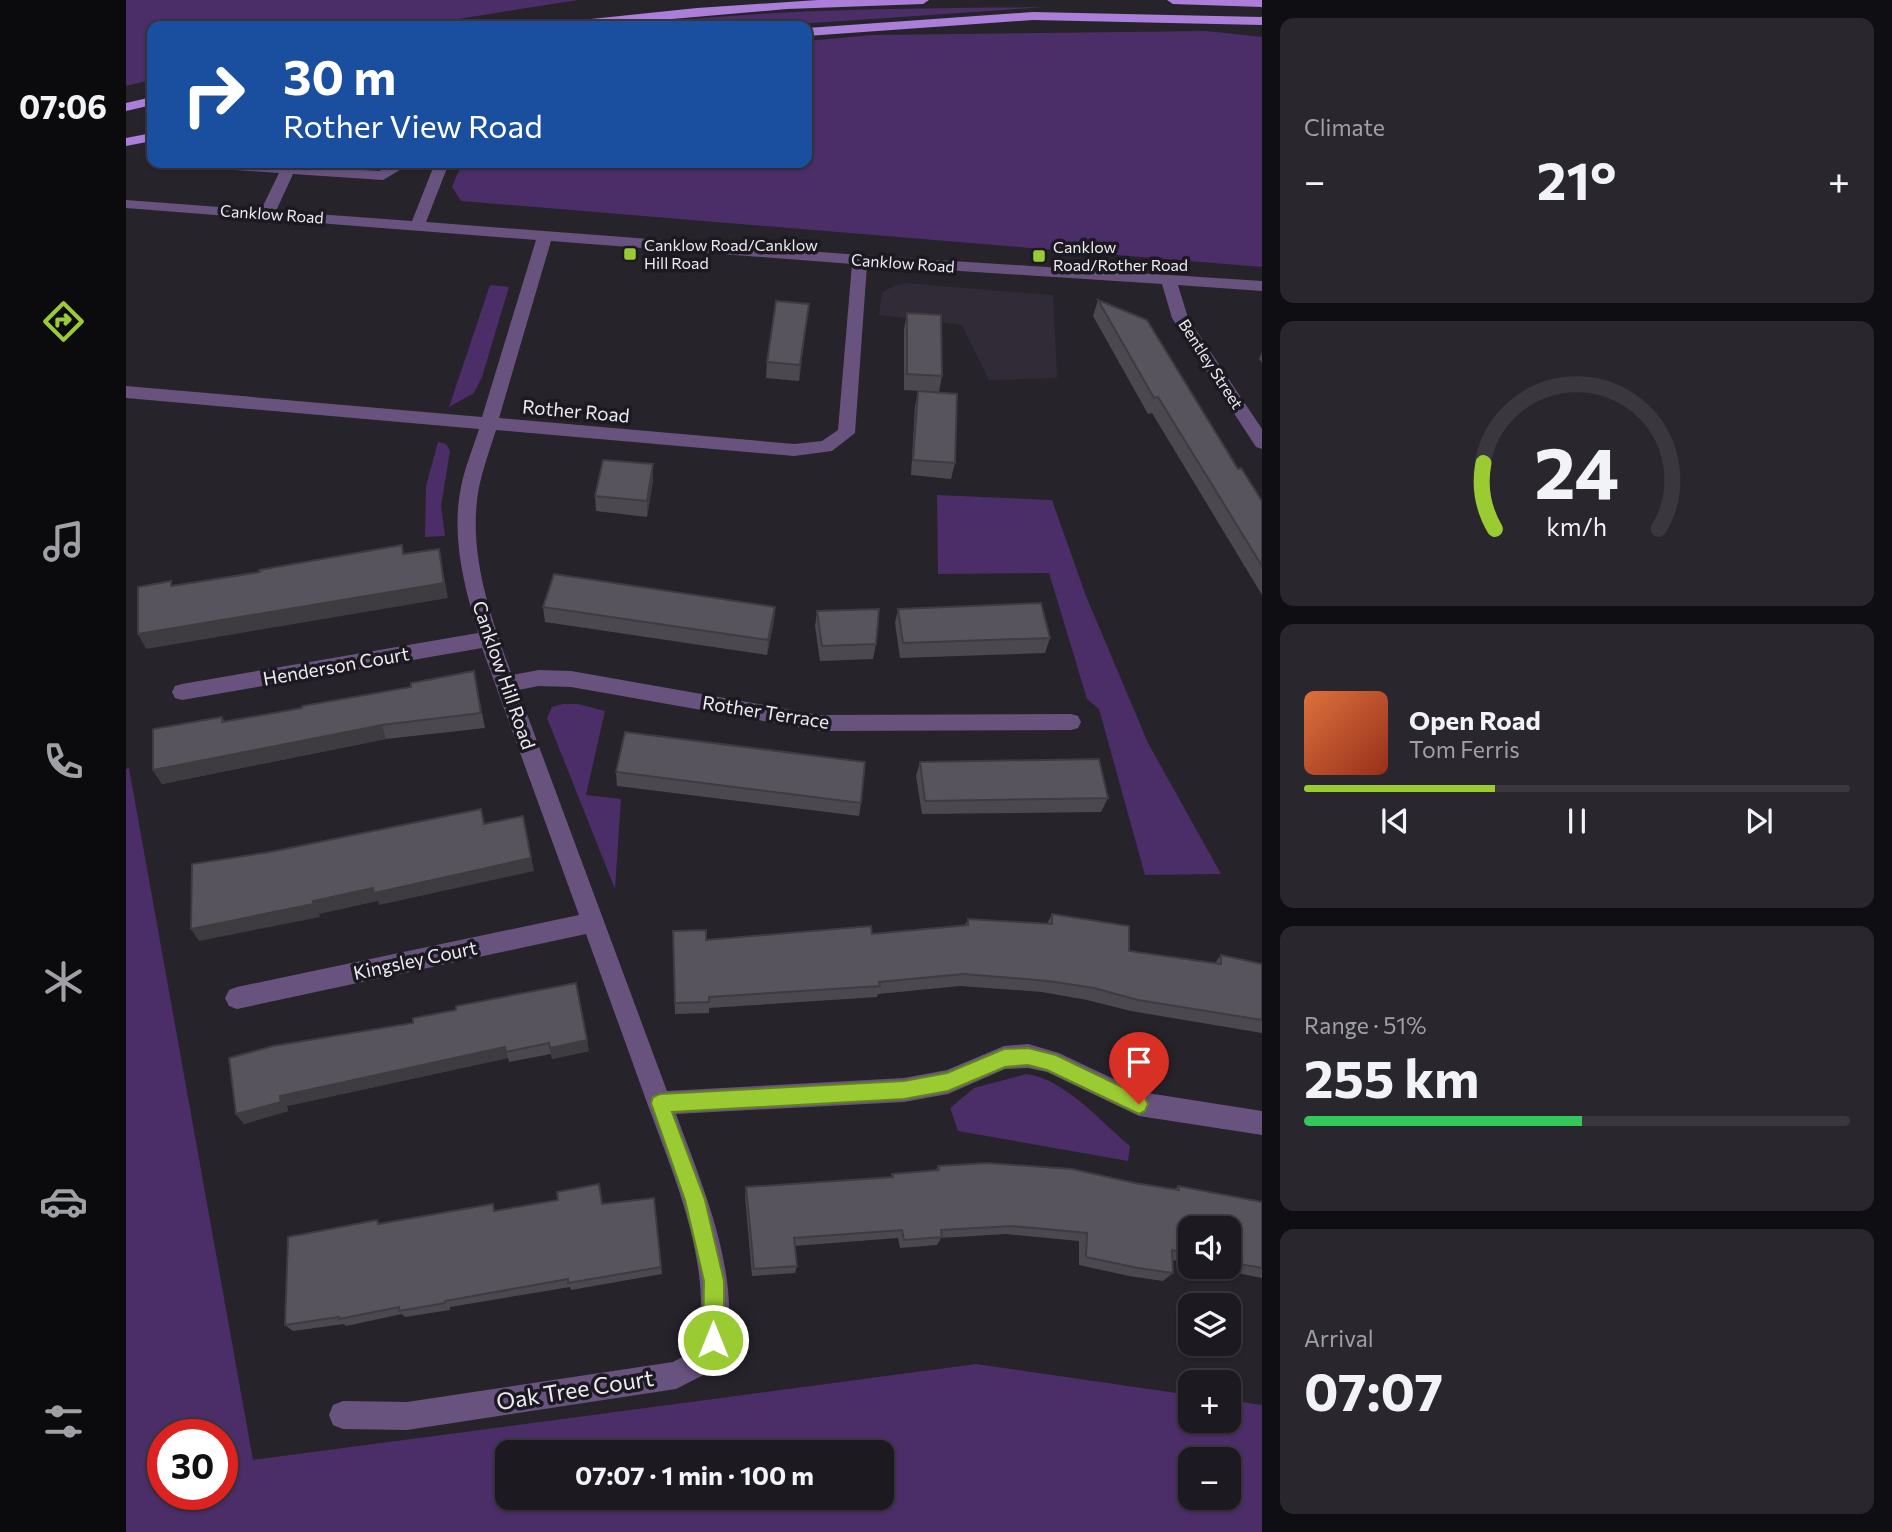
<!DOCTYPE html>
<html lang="en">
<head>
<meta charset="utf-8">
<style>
  body { margin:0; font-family:Commissioner,sans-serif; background:#29272d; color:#f1f3f6; height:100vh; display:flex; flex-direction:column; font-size:26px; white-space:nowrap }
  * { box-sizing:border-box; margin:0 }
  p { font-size:23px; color:#a0a1a5 }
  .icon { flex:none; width:38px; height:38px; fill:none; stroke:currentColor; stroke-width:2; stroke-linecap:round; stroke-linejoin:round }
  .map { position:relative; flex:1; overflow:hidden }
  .drawer { display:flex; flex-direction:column; gap:18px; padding:18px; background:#0f0e12; width:630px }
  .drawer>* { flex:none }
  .top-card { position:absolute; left:21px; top:21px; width:665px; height:147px; border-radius:14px; box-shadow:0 2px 5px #0004,0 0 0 2px #3a383e; background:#1a4fa0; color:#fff; overflow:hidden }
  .controls { position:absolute; left:1052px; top:1216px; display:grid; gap:14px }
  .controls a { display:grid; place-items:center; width:63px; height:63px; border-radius:14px; background:#1c1a20; box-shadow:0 2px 5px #0004,0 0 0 2px #3a383e; font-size:35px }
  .speed { position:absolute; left:21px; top:1419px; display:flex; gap:14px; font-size:35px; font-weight:700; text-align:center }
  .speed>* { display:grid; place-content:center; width:91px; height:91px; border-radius:50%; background:#1c1a20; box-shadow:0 2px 5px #0004,0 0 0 2px #3a383e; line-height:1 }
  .speed .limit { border:10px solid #d22; background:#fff; color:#111 }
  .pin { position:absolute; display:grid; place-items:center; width:60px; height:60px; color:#fff; margin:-72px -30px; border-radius:50% 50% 50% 0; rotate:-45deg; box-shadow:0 0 7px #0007 }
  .pin .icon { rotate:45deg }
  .me { position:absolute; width:77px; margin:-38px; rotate:0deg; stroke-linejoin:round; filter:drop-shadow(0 0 5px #0008) }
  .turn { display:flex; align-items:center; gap:24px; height:147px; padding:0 21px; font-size:32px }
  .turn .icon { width:91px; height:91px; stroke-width:2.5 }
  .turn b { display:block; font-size:49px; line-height:60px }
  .big { font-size:52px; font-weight:700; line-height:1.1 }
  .drawer .widget { flex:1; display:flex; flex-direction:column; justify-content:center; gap:10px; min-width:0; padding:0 24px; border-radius:14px; background:#29272d }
  .drawer .dial { align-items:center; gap:0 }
  .dial svg { height:182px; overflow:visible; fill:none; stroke:#3a383e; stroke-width:7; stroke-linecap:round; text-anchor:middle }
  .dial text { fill:#f1f3f6; stroke:none }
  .song { display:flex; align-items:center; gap:21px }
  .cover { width:84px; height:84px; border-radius:10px; background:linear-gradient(135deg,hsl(20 70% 55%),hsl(10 70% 35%)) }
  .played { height:7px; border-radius:4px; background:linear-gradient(90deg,#9bcb32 35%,#3a383e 35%) }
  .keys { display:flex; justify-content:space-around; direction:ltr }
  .heat { display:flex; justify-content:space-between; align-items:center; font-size:38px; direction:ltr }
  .charge { height:10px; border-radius:5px; background:linear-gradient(90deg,#34c759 51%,#3a383e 0) }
  .trip { position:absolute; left:369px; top:1440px; width:399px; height:70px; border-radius:14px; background:#1c1a20; box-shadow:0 2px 5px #0004,0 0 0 2px #3a383e; font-weight:700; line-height:70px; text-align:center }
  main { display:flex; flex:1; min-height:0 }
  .menu { display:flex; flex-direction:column; width:126px; justify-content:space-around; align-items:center; background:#0b0a0d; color:#a0a1a5 }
  .menu .icon { width:49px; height:49px }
  .menu .selected { color:#9bcb32 }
  .menu b { font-size:32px; color:#f1f3f6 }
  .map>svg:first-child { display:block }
  .built { fill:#312b38 }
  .green { fill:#4b2d68; fill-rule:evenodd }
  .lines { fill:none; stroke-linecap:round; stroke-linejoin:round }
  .minor { fill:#68537f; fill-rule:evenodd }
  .major { fill:#ab7eda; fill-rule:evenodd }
  .wall { fill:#4c4850 }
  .shaded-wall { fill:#3e3b41 }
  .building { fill:#58545d; stroke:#3e3b41; stroke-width:2 }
  .route { fill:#9bcb32; stroke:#658420; stroke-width:2 }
  .poi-dot { fill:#9bcb32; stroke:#1d1921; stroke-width:2.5 }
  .labels { text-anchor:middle; stroke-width:7; stroke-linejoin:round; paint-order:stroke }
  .far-street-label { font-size:16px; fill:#edeaf0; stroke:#1d1921 }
  .far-poi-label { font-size:16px; fill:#edeaf0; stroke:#1d1921; text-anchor:start }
  .street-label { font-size:19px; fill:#edeaf0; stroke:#1d1921 }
  .near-street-label { font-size:23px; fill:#edeaf0; stroke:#1d1921 }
</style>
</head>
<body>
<main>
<nav class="menu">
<b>07:06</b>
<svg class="icon selected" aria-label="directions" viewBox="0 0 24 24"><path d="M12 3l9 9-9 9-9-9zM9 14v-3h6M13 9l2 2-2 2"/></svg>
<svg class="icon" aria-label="music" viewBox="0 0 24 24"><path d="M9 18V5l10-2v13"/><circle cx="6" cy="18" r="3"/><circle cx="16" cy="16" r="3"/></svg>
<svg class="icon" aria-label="phone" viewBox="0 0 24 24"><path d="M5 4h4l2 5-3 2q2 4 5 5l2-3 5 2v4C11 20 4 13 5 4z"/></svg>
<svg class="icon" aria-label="climate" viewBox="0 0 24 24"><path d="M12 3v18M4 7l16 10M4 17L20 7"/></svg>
<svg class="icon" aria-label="car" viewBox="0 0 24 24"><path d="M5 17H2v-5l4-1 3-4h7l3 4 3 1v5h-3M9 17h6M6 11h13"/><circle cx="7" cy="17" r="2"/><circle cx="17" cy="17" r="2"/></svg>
<svg class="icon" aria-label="filters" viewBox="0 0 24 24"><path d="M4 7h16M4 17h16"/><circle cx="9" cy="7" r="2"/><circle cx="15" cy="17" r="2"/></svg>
</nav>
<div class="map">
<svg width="1136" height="1532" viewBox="0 0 1136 1532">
  <rect width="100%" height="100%" fill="#26232b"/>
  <path class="built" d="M780,283L927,295L931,378L863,380L836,325L753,315L756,293L767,286Z"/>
  <path class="green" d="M0,0H452L288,26H26V80L0,86Z
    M920,7L644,26H503C641,8 781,9 920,7Z
    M1080,31L1136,37V267L335,201L326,187L336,163H681V41L746,35Z
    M364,285L383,287L356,377L348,393L323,407Z
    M312,442L320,444L324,451L315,506L319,536L299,537L300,486Z
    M811,495L926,500L960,596L1022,743L1095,874L1019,875L973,709L961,699L923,573L812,574Z
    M437,704H452L479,711L460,795L495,799L489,889L421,718L426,707Z
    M3,768L127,1460L850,1364L1064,1395V1421H1102L1103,1400L1136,1405V1532H0V769ZM37,1435H96V1494H37ZM382,1452H756V1498H382ZM1064,1460H1102V1498H1064Z
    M900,1074C939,1079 974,1121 1004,1146L1002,1161L832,1131L824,1108L848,1088Z"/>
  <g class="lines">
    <path class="minor" d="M58,163H125L254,171L263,163H277L274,170L257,180L167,174L150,211L286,221L309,163H323L300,222L734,255L1136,281V291L1052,285L1062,318L1136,429V449L1130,447L1046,318L1036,284L741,265L729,433L706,451L668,456L370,430C364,449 357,468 353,487C341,551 364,616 386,675L413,670L445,671L694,715L945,714L952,716L955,722L952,728L945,730L694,731L445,687L413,686L392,690L541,1091L778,1078L821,1070L878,1046L902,1044L933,1053L1015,1092L1136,1111V1135L1013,1116L921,1072L902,1068L879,1069L822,1094L778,1102L550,1114C576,1185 624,1292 593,1367L550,1389L281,1430L217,1429L207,1425L203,1415L207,1405L217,1401L281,1402L547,1362L571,1349C588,1265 548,1177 520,1100C500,1044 480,989 460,934L111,1009L103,1006L99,998L103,990L111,987L453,915L356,648L56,700L49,698L46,692L49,686L56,684L352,633C338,585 325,537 335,487C339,467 347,448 353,429L0,398V386L356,417L410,240L0,208V200L135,210L153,173L65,167ZM425,241L726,264L712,430L696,441L668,444L373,418Z"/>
    <path class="major" d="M692,0H803L797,4L661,9L465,26H430L436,22L571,8Z
      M1041,0H1136V7L1047,4Z
      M907,12L1136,17V25L907,20L681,36V28Z
      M26,97V105L0,111V103Z
      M26,133V141L0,146V138Z"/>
  </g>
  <path class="wall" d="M972,300L1112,469L1136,501V595L1026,413L1022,414L967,316Z
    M683,304L673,381L640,378L641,362Z
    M781,313L816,376L813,392L778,390V329Z
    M1136,352V363L1133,359Z
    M792,391L829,463L825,479L785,475L789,406Z
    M527,464V480L521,517L470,511L469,496Z
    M417,607H649L648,621L641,655L419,622Z
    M772,609L924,638L919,653L774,658L769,623Z
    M691,611L750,644L747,659L694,661L689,626Z
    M348,671L359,728L260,739L36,784L27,770L96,717L99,722L176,708L285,687Z
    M794,762L982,798L975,812L796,814L790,776Z
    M490,772L735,803L733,816L491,786Z
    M926,914L1003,951L1089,963L1095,955L1136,964V1033L1005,1011L961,1000L916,992L834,986L752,994L751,997L583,1008V1013L549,1014L547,931L580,940L746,934L839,925L842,919L921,924Z
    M287,1018L463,1051L426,1059L425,1054L383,1062L382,1058L161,1106L162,1111L118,1124L110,1114L287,1023Z
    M812,1166L1009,1183L1049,1189L1052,1186L1136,1202V1278L1082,1267H1102V1228H1064V1263L1046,1260L1047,1273L1037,1281L1003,1276L953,1265V1241L880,1234L815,1238L811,1245L774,1248L772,1238L668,1246L671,1266L669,1273L626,1276L619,1196L620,1187L765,1177L766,1174L810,1170Z
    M528,1198L536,1274L445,1290L444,1287L324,1307V1310L279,1317L276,1314L220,1326L218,1324L167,1331L159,1325L251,1220L254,1224L370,1210L477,1204Z"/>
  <path class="shaded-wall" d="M683,304L681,320L673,381L674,365Z
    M527,464V480L521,517V501Z
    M313,549L322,598L20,649L12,634Z
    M649,607L648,621L641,655L642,640Z
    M256,725L260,739L36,784L27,770Z
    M397,816L408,871L253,905L252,901L193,914L194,917L73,941L65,929Z
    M461,1040L463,1051L426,1059L424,1048Z
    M379,1047L382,1058L161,1106L162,1111L118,1124L110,1114L154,1096Z"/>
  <path class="building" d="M972,300L1021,320L1112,469L1115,468L1136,501V566L1032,397L1028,398Z
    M650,301L683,304L674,365L641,362Z
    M781,313L815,315L816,376L781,374Z
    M792,391L831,394L829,463L787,460Z
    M477,460L527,464L521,501L469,496Z
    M276,545L277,554L313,549L318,583L12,634V587L45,581V586L134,572L133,570Z
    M428,574L649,607L642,640L417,607Z
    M915,603L924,638L777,643L772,609Z
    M753,609L750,644L696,646L691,611Z
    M348,671L355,713L256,725L27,770V729L96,717V722L176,708V706L285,687V683Z
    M499,732L739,762L735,803L490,772Z
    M973,759L982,798L799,801L794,762Z
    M355,809L358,824L397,816L405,858L248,893L247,888L187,901V904L65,929L66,864L144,852Z
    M926,914L1003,926V951L1095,964V955L1136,964V1020L1012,1000L968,988L922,981L838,974L753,982L754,986L583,997V1002L549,1003L547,931L580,930V940L745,926L746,934L842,925V919L926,924Z
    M450,983L461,1040L424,1048L423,1043L380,1052L379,1047L154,1096L155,1102L110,1114L103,1058L147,1046L287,1023V1018L330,1010V1006Z
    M861,1163L946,1169L1009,1183L1053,1190L1052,1186L1136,1202V1268L1102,1262V1228H1064V1254L1046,1250L1047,1273L1012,1268L960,1257L961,1233L886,1226L815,1230L816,1237L778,1240L776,1230L668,1238L671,1266L628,1269L620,1187L767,1177L766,1174L813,1170L812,1166Z
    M473,1184L476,1204L528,1198L535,1267L442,1283V1279L319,1301V1303L273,1311V1307L213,1319V1317L159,1325L162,1237L251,1220L252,1224L367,1204L368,1211L432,1200L431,1192Z"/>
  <path class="route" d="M902,1048L930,1055L1019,1098L1022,1104L1019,1111L1013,1114L921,1070L902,1065L879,1067L822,1091L778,1099L546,1112L579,1200L598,1281V1340L595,1347L587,1350L580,1347L577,1340L578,1281L559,1200L525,1103L527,1097L534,1094L778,1081L821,1073L878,1049Z"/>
  <g class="poi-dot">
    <rect x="497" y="247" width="14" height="14" rx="3.5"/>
    <rect x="906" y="249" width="14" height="14" rx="3.5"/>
  </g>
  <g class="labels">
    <g class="far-street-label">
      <text transform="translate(146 214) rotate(4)" y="6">Canklow Road</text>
      <text transform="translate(777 263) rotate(4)" y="6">Canklow Road</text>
      <text transform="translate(1085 364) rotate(57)" y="6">Bentley Street</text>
    </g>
    <g class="far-poi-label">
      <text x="518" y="251">Canklow Road/Canklow<tspan x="518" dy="18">Hill Road</tspan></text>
      <text x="927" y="253">Canklow<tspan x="927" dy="18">Road/Rother Road</tspan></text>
    </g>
    <g class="street-label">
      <text transform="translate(450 411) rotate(5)" y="7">Rother Road</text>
      <text transform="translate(210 666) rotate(-10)" y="7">Henderson Court</text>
      <text transform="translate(378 675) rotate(71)" y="7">Canklow Hill Road</text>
      <text transform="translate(640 712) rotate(9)" y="7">Rother Terrace</text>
      <text transform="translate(289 960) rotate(-12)" y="7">Kingsley Court</text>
    </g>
    <g class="near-street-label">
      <text transform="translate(449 1390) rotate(-9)" y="8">Oak Tree Court</text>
    </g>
  </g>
</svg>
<div class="controls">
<a><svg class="icon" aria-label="sound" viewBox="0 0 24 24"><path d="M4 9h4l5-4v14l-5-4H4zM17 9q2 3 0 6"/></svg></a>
<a><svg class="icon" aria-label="layers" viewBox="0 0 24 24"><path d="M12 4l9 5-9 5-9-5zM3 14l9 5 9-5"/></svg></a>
<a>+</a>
<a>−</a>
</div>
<div class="speed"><div class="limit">30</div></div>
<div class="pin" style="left:1013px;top:1104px;background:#d93025"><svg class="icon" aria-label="arrive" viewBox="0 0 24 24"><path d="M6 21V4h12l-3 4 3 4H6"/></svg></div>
<svg class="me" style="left:587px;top:1340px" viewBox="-20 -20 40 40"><circle r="17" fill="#9bcb32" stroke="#fff" stroke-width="3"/><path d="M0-11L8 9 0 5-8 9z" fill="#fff"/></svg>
<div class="trip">07:07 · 1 min · 100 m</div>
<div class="top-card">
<div class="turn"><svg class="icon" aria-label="right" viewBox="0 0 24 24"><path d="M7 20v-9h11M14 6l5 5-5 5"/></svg><div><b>30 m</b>Rother View Road</div></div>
</div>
</div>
<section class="drawer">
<div class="widget"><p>Climate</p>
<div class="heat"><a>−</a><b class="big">21°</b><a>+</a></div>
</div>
<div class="widget dial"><svg viewBox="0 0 100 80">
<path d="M14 69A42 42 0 1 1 86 69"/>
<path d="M14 69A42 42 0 0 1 9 40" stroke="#9bcb32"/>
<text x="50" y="56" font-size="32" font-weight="700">24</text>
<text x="50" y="72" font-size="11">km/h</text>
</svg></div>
<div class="widget">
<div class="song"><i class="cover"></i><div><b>Open Road</b><p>Tom Ferris</p></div></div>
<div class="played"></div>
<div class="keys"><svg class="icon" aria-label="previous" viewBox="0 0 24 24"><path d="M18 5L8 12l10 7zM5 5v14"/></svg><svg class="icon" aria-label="pause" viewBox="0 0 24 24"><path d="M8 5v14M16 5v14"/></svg><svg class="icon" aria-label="next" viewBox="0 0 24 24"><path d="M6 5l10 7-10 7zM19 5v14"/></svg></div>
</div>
<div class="widget"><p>Range · 51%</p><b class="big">255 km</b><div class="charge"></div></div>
<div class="widget"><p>Arrival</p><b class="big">07:07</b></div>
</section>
</main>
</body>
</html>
